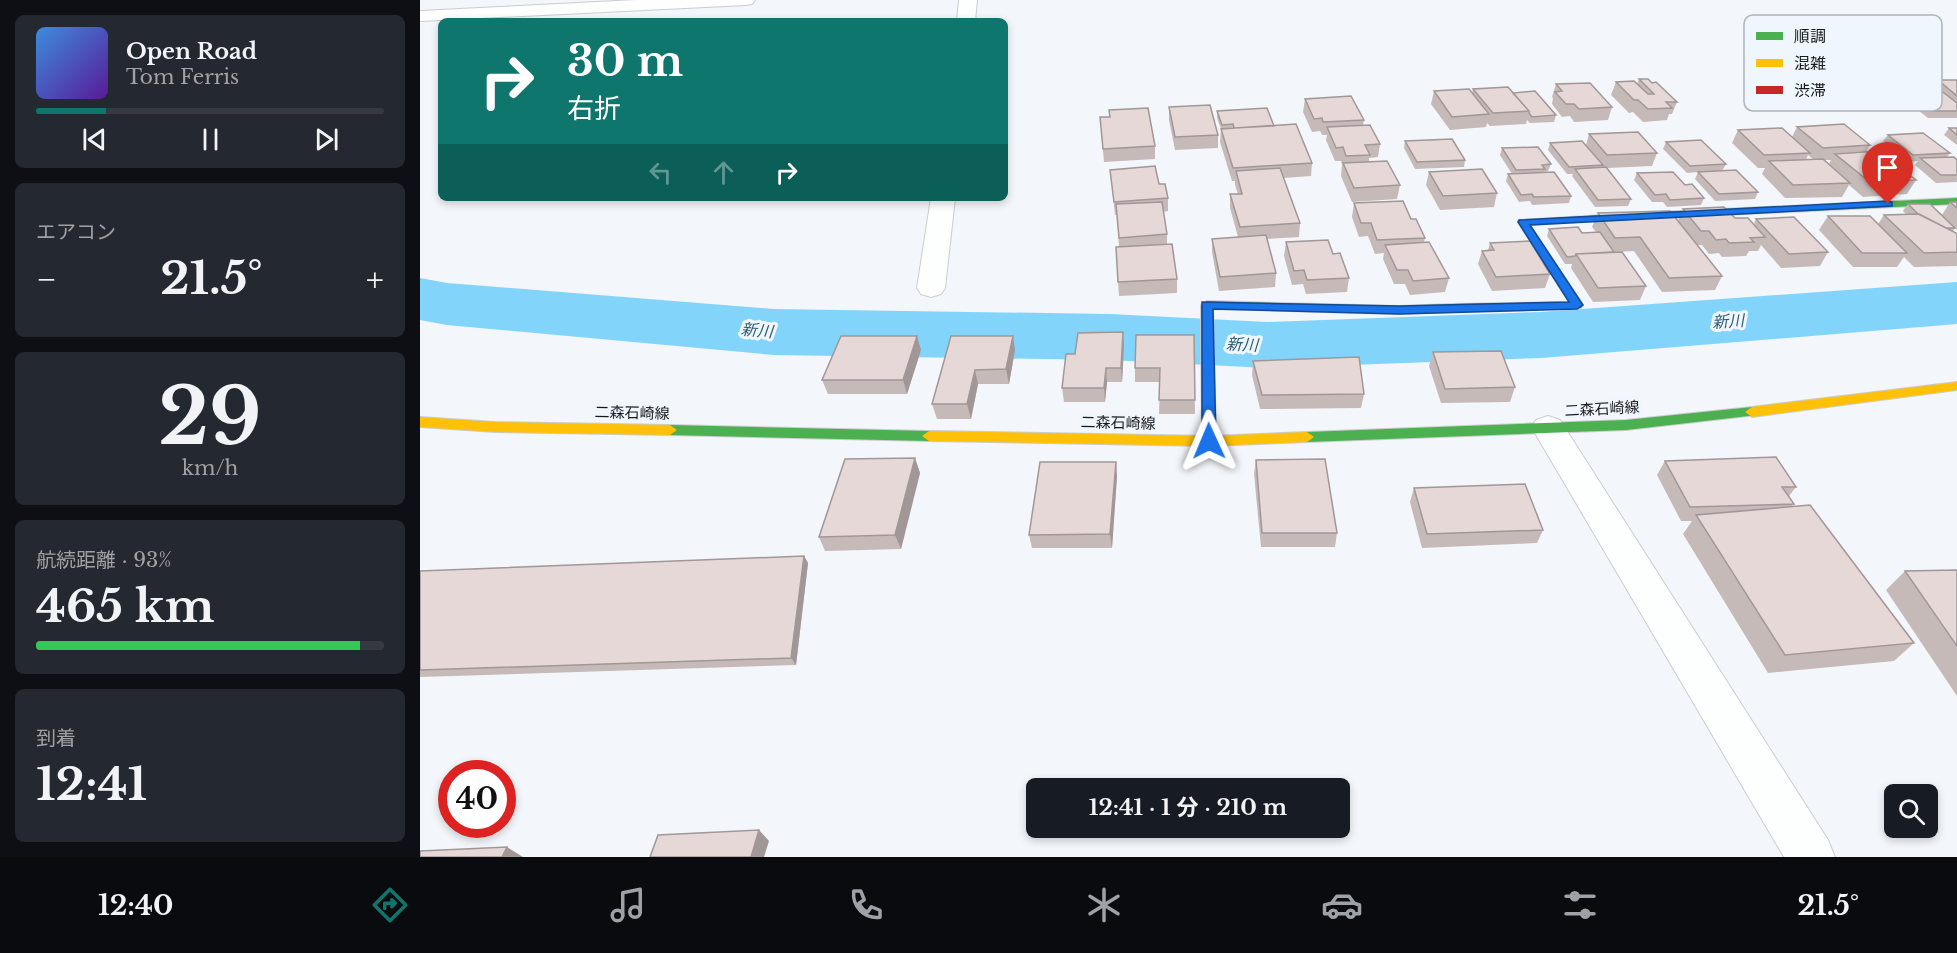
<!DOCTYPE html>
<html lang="ja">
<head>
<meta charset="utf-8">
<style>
  body { margin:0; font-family:"Libre Baskerville","Noto Sans JP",serif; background:#242831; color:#f1f3f6; height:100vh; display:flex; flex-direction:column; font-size:22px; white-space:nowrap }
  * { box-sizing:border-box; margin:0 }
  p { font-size:20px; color:#9ea1a6 }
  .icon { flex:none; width:33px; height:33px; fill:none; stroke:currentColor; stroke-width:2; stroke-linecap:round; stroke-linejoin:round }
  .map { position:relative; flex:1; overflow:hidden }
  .drawer { display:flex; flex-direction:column; gap:15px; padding:15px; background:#0d0f14; width:420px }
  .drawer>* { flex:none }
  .guide { position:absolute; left:18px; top:18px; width:570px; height:183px; border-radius:9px; box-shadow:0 3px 9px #0003; background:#0f766e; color:#fff; overflow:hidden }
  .tools { position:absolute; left:1464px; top:784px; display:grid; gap:12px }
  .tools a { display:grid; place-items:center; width:54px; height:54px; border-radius:9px; background:#171b24; box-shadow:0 3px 9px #0003; font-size:30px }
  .speed { position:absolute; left:18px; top:760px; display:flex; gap:12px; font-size:30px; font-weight:700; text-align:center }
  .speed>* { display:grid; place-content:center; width:78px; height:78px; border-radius:50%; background:#171b24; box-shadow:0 3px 9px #0003; line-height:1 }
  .speed .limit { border:9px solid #d22; background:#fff; color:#111 }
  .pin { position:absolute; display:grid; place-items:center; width:51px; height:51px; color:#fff; margin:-62px -26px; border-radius:50% 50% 50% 0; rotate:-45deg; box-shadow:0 0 6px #0007 }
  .pin .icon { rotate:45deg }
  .me { position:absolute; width:66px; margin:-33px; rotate:359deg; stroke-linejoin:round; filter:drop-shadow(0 0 4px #0008) }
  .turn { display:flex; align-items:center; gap:21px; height:126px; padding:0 30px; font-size:27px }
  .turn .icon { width:78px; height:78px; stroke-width:2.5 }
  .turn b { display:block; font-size:42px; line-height:51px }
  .lanes { display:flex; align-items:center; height:57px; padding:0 30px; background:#0003; justify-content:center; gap:30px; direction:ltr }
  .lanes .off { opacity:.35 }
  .big { font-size:45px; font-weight:700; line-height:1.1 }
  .drawer .card { flex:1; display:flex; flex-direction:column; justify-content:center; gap:9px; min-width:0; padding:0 21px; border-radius:9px; background:#242831 }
  .drawer .dial { align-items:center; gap:0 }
  .dial b { font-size:78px; line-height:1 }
  .song { display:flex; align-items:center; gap:18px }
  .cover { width:72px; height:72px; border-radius:9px; background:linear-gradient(135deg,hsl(210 70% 55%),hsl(270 70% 35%)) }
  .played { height:6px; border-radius:3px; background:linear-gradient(90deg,#0f766e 20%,#363941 20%) }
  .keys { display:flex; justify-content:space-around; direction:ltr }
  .heat { display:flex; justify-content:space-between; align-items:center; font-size:33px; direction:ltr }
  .charge { height:9px; border-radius:4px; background:linear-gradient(90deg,#34c759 93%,#363941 0) }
  .trip { position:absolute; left:606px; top:778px; width:324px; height:60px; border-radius:9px; background:#171b24; box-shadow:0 3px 9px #0003; font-weight:700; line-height:60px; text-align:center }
  .tabs { display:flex; height:96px; justify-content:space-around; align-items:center; background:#090b0e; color:#9ea1a6 }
  .tabs .icon { width:42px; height:42px }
  .tabs .selected { color:#0f766e }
  .tabs b { font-size:27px; color:#f1f3f6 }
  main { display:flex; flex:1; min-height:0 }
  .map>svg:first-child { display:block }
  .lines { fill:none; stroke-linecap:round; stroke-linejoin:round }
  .river { fill:#82d4fa; fill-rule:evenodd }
  .street-casing { stroke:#cacdd0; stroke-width:2 }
  .fast-casing { stroke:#cacdd0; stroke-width:2 }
  .slow-casing { stroke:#cacdd0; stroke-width:2 }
  .jam-casing { stroke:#cacdd0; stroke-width:2 }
  .street { fill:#fdfefe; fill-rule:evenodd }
  .fast { fill:#4caf50; fill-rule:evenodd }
  .slow { fill:#ffc107; fill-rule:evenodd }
  .jam { fill:#c62828; fill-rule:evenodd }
  .wall { fill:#c6bab8; fill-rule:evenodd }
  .shaded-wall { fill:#a19796 }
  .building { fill:#e6d8d6; stroke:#a19796; stroke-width:1.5 }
  .route { fill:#1a73e8; stroke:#114b97; stroke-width:1.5 }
  .labels { text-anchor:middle; stroke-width:6; stroke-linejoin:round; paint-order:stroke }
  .street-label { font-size:15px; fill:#17191c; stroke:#f0f6fd }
  .water-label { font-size:16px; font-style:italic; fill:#2d5c72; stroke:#f0f6fd }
  .key { fill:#f0f6fd; stroke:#afb4ba; stroke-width:1.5 }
  .key-label { font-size:16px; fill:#17191c }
</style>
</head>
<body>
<main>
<section class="drawer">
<div class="card">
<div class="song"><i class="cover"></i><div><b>Open Road</b><p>Tom Ferris</p></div></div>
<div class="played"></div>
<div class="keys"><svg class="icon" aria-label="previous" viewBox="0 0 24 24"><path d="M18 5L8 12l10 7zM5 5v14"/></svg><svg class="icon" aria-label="pause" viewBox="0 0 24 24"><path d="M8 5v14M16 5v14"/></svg><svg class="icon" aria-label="next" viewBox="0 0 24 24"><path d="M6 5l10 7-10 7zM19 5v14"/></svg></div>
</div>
<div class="card"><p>エアコン</p>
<div class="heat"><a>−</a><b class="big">21.5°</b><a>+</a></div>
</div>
<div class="card dial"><b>29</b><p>km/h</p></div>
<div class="card"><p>航続距離 · 93%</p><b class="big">465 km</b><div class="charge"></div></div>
<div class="card"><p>到着</p><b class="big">12:41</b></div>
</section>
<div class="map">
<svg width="1537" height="857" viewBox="0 0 1537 857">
  <rect width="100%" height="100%" fill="#f3f6fa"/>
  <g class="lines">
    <path class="river" d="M0,278L27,283L354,309L690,314L847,322L1121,312L1537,282V324L1121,358L847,368L690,360L354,355L27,325L0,320Z"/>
    <defs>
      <path id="street" d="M216,0H335L332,4L326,5L0,21V11Z
        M539,0H557L555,21H537Z
        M511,198H535L525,288L521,294L511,297L501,294L497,288Z
        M1128,416L1140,420L1408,840L1415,857H1364L1112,428L1116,420Z"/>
      <path id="fast" d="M1537,198V204L1218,219L1213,216L1218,213Z
        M787,301L979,306L1033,304L1039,308L1033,312L979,314L793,309L796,441L789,446L782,441L781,305Z
        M1332,407L1339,412L1337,415L1206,430L887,442L880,437L887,432L1206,420Z
        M250,425L509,431L516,436L509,441L250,435L243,430Z"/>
      <path id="slow" d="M1537,382V390L1332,417L1325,412L1332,407Z
        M0,417L75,422L250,425L257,430L250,435L75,432L0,427Z
        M509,431L789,436L887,432L894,437L887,442L789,446L509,441L502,436Z"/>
      <path id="jam" d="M1218,213L1223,216L1222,218L1110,225L1163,305L1161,308L1033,312L1027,308L1033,304L1149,302L1098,222L1099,220Z"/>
    </defs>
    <use href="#street" class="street-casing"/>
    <use href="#fast" class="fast-casing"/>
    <use href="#slow" class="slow-casing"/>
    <use href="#jam" class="jam-casing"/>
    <use href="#street" class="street"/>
    <use href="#fast" class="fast"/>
    <use href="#slow" class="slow"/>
    <use href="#jam" class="jam"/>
  </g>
  <path class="wall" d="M1219,79L1232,83L1257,102L1252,114H1249L1247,120L1223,122L1213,112L1209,113L1191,95L1196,82L1217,84Z
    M1518,80H1537V118H1508L1485,100L1489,93H1495L1494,92L1498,86H1515Z
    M1136,84L1192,107L1188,120L1154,122L1150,116L1142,117L1132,104L1133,98L1132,97Z
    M1053,89L1093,93L1136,115L1134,122L1110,123L1107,120L1106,124L1070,126L1067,123L1066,127L1030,130L1011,104L1014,91L1052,93Z
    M885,99L944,120L943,125L960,144L958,157L949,158V162L980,185L977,199L932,202L921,176L922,164L921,161H915L906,140L907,135H902L900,131L892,132L883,112Z
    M749,107L798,135V148L755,150L749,120Z
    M797,111L854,126L892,163L891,176L863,178L880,223L879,237L847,239L856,273L855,287L799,291L792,252V239L818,237L810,208V194H818L815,185V181H812L800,142L801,129L797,118Z
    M680,117H690L735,146V159L684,162Z
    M1377,127L1450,145L1446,152L1496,180L1487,194L1443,197L1429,185L1422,197L1365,198L1342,174L1345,168H1338L1312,143L1318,130L1372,137ZM1388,155L1394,160H1386ZM1405,160H1411L1409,164Z
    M1529,128H1537V145L1524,135Z
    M1169,134L1237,153L1232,166L1187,168L1211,199L1208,206L1175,207L1152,176L1153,174H1147L1128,150L1130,143L1166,145Z
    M1468,135L1530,153L1527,157L1537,160V182L1516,183L1495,165L1498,161L1488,162L1463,141Z
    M985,141L1045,160L1044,167L995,169L984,148Z
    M1246,142L1306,164L1302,171L1338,192L1335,199L1295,201L1275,179L1278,172L1267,173L1243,149Z
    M1082,148L1131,164L1128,171L1124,172L1151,196L1149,203L1112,205L1110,201L1099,202L1086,181L1088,174H1092L1080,155Z
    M690,170L739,184L748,198V211L743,212L747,234V244L757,279V293L699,296L696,247H699L697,215H695Z
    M1009,172L1077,193L1074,207L1020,210L1006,185Z
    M1217,173L1265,185L1284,198L1281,205L1247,207L1243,202H1232L1214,180Z
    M1530,202H1537V230L1535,228L1533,231L1537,235V266L1494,267L1484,257L1477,267H1433L1399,230L1408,216L1458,224L1464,215L1486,214L1483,211L1488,204L1522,215Z
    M934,203L991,219L1005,238L1004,242L1029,278L1025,292L990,295L985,284H974L963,259L964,253L955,254L948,236L939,237L932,217Z
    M1263,209L1315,218L1334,224L1336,219L1408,252L1400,266L1361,268L1341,245L1338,251H1329L1326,256L1302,257L1299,253L1289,254L1282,245H1277L1302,276L1295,290L1242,292L1214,251L1194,252L1226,286L1220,300L1173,302L1151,268L1152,264H1145L1127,236L1129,229L1162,233L1176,232L1172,227L1178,213L1258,220Z
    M866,242L913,254L929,278L927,292L886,294L883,284L872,285L864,256Z
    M1070,243L1130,274L1125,288L1072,291L1058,264L1062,251L1068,250Z
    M774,335L775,414H739L740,382H715V368Z
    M531,336L595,350L589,384H558L551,419H517L512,404Z
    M704,346L702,382H687L685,402H644L642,388L655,354Z
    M501,350L487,394H408L402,380Z
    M1013,352L1095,387L1090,402L1021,403L1009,366Z
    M833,361L944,394L941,408L840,409L832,375Z
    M495,458L500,473L481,549L405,551L399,537Z
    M836,460L917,533L915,547H841L834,474Z
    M1245,461L1376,487L1369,496L1374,504L1372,506L1494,643L1474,661L1348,673L1263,534L1272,521H1261L1237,475Z
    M696,462L697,476L692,548H612L609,535Z
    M994,488L1123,530L1117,543L1002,548L990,502Z
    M384,556L388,563L376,665L0,677V571Z
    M1537,570V696L1466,590L1485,571Z"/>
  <path class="shaded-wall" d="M703,332L704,346L702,382L701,368Z
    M497,336L501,350L487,394L483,380Z
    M593,336L595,350L589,384L586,369Z
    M686,368L687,382L685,402L684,388Z
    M555,370L558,384L551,419L547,404Z
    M495,458L500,473L481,549L475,535Z
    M696,462L697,476L692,548L690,534Z
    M384,556L388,563L376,665L371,658Z
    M339,830L349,841L344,857H331Z
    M87,847L103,857H82Z"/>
  <path class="building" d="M1219,79H1228L1232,83L1236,82L1257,102H1246L1252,108L1228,109L1218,100H1214L1196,82L1214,81L1228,94H1234Z
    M1518,80H1537V96Z
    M1170,83L1192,107L1159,109L1154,104H1146L1135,92L1142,91L1136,84Z
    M1498,86H1515L1537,103V111H1512L1489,93H1508Z
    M1088,87L1109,111L1073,113L1053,89Z
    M1049,89L1069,114L1032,117L1014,91Z
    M1115,91L1136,115L1112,117L1109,113V111L1093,93Z
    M931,96L944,120L903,122L902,118L894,119L885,99Z
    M790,105L798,135L755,137L749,107Z
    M728,108L735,146L683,149L680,117H690L689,110Z
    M847,108L854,126L814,128L813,124L802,125L797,111Z
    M876,124L892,163L813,168L801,129Z
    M1424,124L1450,145L1403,148L1377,127Z
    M950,125L960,144L945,145L950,155L926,156L923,147L916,148L907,127Z
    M1362,128L1390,153L1344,155L1318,130Z
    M1529,128H1537V135Z
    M1218,132L1237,153L1187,155L1169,134Z
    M1503,133L1530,153L1493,155L1468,135Z
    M1032,139L1045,160L997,162L985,141Z
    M1281,140L1306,164L1270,166L1246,142Z
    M1162,141L1183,165L1149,167L1130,143Z
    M1118,147L1131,164L1122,165L1125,169L1096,170L1082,148Z
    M1458,151L1496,180L1451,183L1415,154Z
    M1534,157L1537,160V175H1521L1500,158Z
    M1403,159L1430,183L1373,185L1349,161Z
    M967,161L980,185L934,188L923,163Z
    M735,166L739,184H745L748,198L694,202L690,170Z
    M1186,167L1211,199L1178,200L1155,169Z
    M860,168L880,223L820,227L810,194H822L816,171Z
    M1062,169L1077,193L1023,196L1009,172Z
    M1316,170L1338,192L1299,194L1278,172Z
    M1134,172L1151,196L1114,197L1112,194L1101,195L1088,174Z
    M1253,172L1265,185L1272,184L1284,198L1250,200L1246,194L1235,195L1217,173Z
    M983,201L991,219H996L1005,238L957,240L951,223H941L934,203Z
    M742,202L747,234L699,238L696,204Z
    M1530,202H1537V208Z
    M1488,204H1510L1535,228H1526L1498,214Z
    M1304,207L1315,218H1328L1345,237L1330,238L1334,242L1309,243L1306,239L1296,240L1289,231H1281L1263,209Z
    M1250,211L1302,276L1249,278L1220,237L1195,238L1178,213Z
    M1499,214L1536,233L1537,235V252L1504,253L1464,215Z
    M1408,216H1450L1487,253H1442Z
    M1374,217L1408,252L1369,254L1336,219Z
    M1158,227L1162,233L1180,232L1194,252L1156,254L1155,256L1147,257L1129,229Z
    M846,235L856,273L800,277L792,239Z
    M908,240L913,254L920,253L929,278L887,280L884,270L874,271L866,242Z
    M1110,241L1130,274L1076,277L1062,251L1074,250L1070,243Z
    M1009,242L1029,278L993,281L988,270H977L965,245Z
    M752,244L757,279L698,282L696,247Z
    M1202,252L1226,286L1178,288L1156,254Z
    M703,332L701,368H686L684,388H642L646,354H655L658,333Z
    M716,335H774L775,400H739L740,368H715Z
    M421,336H497L483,380H402Z
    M531,336H593L586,369L555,370L547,404H512Z
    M1081,351L1095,387L1025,389L1013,352Z
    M939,357L944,394L842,395L833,361Z
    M1356,457L1376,487H1362L1374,504L1270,507L1245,461Z
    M495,458L475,535L399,537L425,459Z
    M905,459L917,533H842L836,460Z
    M620,462H696L690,534L609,535Z
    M1105,484L1123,530L1007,534L994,488Z
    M1390,505L1494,643L1365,655L1276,515Z
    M384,556L371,658L0,670V571Z
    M1537,570V646L1485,571Z
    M339,830L331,857H230L238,835Z
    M87,847L82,857H0V851Z"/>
  <path class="route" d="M1468,201L1472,202V206L1110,225L1163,305L1157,309L979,314L793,309L796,441L789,446L782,441V302L979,306L1149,302L1098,222L1099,220Z"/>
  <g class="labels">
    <g class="street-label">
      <text transform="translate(1182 409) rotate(-3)" y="5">二森石崎線</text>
      <text transform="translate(212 413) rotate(1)" y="5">二森石崎線</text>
      <text transform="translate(698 423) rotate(1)" y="5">二森石崎線</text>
    </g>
    <g class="water-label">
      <text transform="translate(1308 321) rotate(-4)" y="6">新川</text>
      <text transform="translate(337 330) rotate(5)" y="6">新川</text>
      <text transform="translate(822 344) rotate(3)" y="6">新川</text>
    </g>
  </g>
  <rect x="1324" y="15" width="198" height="96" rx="9" class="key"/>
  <rect x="1336" y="32" width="27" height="8" fill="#4caf50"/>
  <rect x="1336" y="59" width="27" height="8" fill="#ffc107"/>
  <rect x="1336" y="86" width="27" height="8" fill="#c62828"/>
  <g class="key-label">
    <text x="1374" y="42">順調</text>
    <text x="1374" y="69">混雑</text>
    <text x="1374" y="96">渋滞</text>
  </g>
</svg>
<div class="tools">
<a><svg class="icon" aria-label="search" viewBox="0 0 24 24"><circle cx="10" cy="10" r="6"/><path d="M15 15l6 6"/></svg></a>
</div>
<div class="speed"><div class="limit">40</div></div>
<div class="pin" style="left:1468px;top:204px;background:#d93025"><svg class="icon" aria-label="arrive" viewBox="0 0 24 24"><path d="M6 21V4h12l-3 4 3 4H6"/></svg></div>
<svg class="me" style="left:789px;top:441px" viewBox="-20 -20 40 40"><path d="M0-17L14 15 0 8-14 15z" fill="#1a73e8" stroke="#fff" stroke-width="4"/></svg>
<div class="trip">12:41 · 1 分 · 210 m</div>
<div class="guide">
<div class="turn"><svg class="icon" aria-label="right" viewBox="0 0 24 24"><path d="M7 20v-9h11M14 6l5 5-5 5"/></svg><div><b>30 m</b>右折</div></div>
<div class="lanes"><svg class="icon off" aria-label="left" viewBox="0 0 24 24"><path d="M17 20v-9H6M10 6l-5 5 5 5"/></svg><svg class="icon off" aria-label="ahead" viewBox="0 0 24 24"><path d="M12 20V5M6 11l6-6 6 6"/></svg><svg class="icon" aria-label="right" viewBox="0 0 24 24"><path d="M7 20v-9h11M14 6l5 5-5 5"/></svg></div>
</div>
</div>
</main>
<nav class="tabs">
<b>12:40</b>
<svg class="icon selected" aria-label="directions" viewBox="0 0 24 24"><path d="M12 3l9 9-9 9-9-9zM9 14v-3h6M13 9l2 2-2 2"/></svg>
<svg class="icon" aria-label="music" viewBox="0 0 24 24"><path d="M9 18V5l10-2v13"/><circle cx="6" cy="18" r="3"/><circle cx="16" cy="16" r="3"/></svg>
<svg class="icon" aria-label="phone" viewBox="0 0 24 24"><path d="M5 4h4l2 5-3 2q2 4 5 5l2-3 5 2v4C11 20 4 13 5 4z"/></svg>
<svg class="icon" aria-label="climate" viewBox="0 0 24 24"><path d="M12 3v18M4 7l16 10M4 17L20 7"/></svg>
<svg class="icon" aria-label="car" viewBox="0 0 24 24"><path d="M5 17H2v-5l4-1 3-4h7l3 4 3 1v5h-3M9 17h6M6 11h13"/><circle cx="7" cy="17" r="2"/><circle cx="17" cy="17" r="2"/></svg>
<svg class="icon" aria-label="filters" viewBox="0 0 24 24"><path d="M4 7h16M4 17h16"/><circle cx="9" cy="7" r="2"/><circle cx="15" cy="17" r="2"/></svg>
<b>21.5°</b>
</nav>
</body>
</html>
